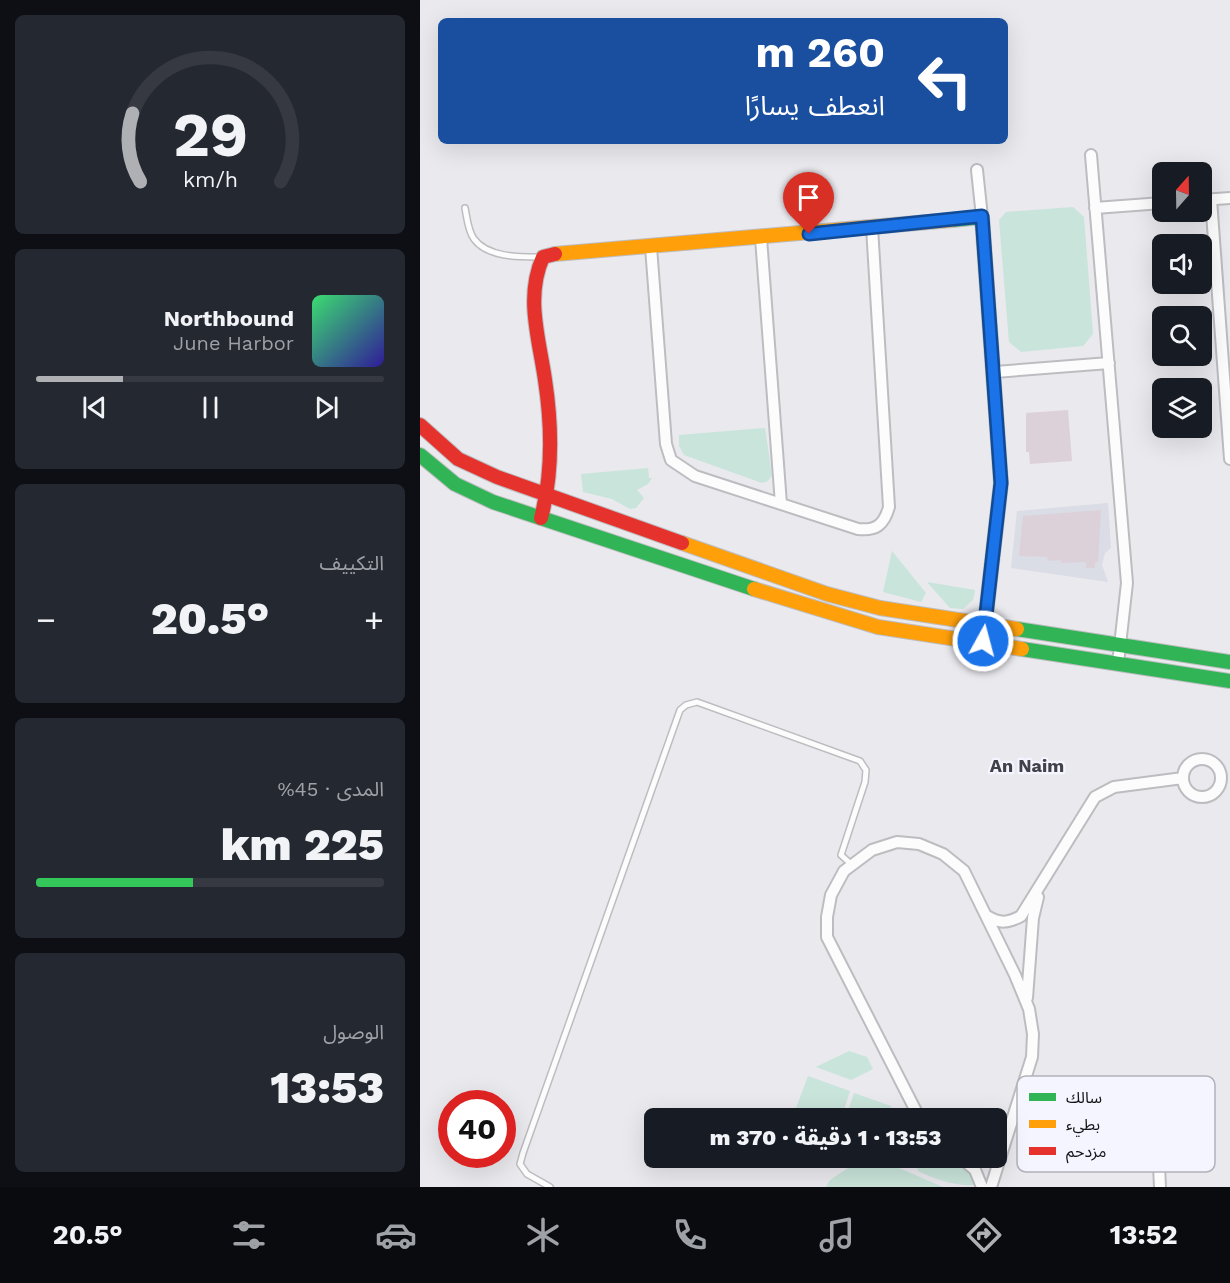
<!DOCTYPE html>
<html lang="ar">
<head>
<meta charset="utf-8">
<style>
  body { margin:0; font-family:"Work Sans","Noto Sans Arabic",sans-serif; background:#242831; color:#f1f3f6; direction:rtl; height:100vh; display:flex; flex-direction:column; font-size:22px; white-space:nowrap }
  * { box-sizing:border-box; margin:0 }
  p { font-size:20px; color:#9ea1a6 }
  .icon { flex:none; width:33px; height:33px; fill:none; stroke:currentColor; stroke-width:2; stroke-linecap:round; stroke-linejoin:round }
  .map { position:relative; flex:1; overflow:hidden; direction:ltr }
  .side { display:flex; flex-direction:column; gap:15px; padding:15px; background:#0d0f14; width:420px }
  .side>* { flex:none }
  .top-card { position:absolute; left:18px; top:18px; width:570px; height:126px; border-radius:9px; box-shadow:0 6px 24px #0002; direction:rtl; background:#1a4fa0; color:#fff; overflow:hidden }
  .needle { width:39px; rotate:20deg }
  .tools { position:absolute; left:732px; top:162px; display:grid; gap:12px }
  .tools a { display:grid; place-items:center; width:60px; height:60px; border-radius:9px; background:#171b24; box-shadow:0 6px 24px #0002; font-size:30px }
  .speed { position:absolute; left:18px; top:1090px; display:flex; gap:12px; font-size:30px; font-weight:700; text-align:center }
  .speed>* { display:grid; place-content:center; width:78px; height:78px; border-radius:50%; background:#171b24; box-shadow:0 6px 24px #0002; line-height:1 }
  .speed .limit { border:9px solid #d22; background:#fff; color:#111 }
  .pin { position:absolute; display:grid; place-items:center; width:51px; height:51px; color:#fff; margin:-62px -26px; border-radius:50% 50% 50% 0; rotate:-45deg; box-shadow:0 0 6px #0007 }
  .pin .icon { rotate:45deg }
  .me { position:absolute; width:66px; margin:-33px; rotate:7deg; stroke-linejoin:round; filter:drop-shadow(0 0 4px #0008) }
  .turn { display:flex; align-items:center; gap:21px; height:126px; padding:0 24px; font-size:27px }
  .turn .icon { width:78px; height:78px; stroke-width:2.5 }
  .turn b { display:block; font-size:42px; line-height:51px }
  .big { font-size:45px; font-weight:800; line-height:1.1 }
  .side .widget { flex:1; display:flex; flex-direction:column; justify-content:center; gap:9px; min-width:0; padding:0 21px; border-radius:9px; background:#242831 }
  .side .dial { align-items:center; gap:0 }
  .dial svg { height:156px; overflow:visible; fill:none; stroke:#363941; stroke-width:7; stroke-linecap:round; text-anchor:middle }
  .dial text { fill:#f1f3f6; stroke:none }
  .song { display:flex; align-items:center; gap:18px }
  .cover { width:72px; height:72px; border-radius:9px; background:linear-gradient(135deg,hsl(140 70% 55%),hsl(250 70% 35%)) }
  .played { height:6px; border-radius:3px; background:linear-gradient(90deg,#afb0b3 25%,#363941 25%) }
  .keys { display:flex; justify-content:space-around; direction:ltr }
  .heat { display:flex; justify-content:space-between; align-items:center; font-size:33px; direction:ltr }
  .charge { height:9px; border-radius:4px; background:linear-gradient(90deg,#34c759 45%,#363941 0) }
  .trip { position:absolute; left:224px; top:1108px; width:363px; height:60px; border-radius:9px; background:#171b24; box-shadow:0 6px 24px #0002; font-weight:800; line-height:60px; text-align:center; direction:rtl }
  .tabs { display:flex; height:96px; justify-content:space-around; align-items:center; background:#090b0e; color:#9ea1a6 }
  .tabs .icon { width:42px; height:42px }
  .tabs .active { color:#afb0b3 }
  .tabs b { font-size:27px; color:#f1f3f6 }
  main { display:flex; flex:1; min-height:0 }
  .map>svg:first-child { display:block }
  .built { fill:#dadce6 }
  .green { fill:#c9e4da }
  .building { fill:#ddd1d9 }
  .lines { fill:none; stroke-linecap:round; stroke-linejoin:round }
  .lane-casing { stroke:#bdbdc1; stroke-width:8 }
  .street-casing { stroke:#bdbdc1; stroke-width:14 }
  .fast-casing { stroke:#bdbdc1; stroke-width:16 }
  .slow-casing { stroke:#bdbdc1; stroke-width:16 }
  .jam-casing { stroke:#bdbdc1; stroke-width:16 }
  .lane { stroke:#fcfcfc; stroke-width:5 }
  .street { stroke:#fcfcfc; stroke-width:10 }
  .fast { stroke:#30b455; stroke-width:14 }
  .slow { stroke:#ff9f0a; stroke-width:14 }
  .jam { stroke:#e5322d; stroke-width:14 }
  .route-casing { stroke:#114b97; stroke-width:15 }
  .route { stroke:#1a73e8; stroke-width:10 }
  .labels { text-anchor:middle; stroke-width:4.5; stroke-linejoin:round; paint-order:stroke }
  .neighbourhood-label { font-size:18px; font-weight:bold; fill:#414249; stroke:#f4f5fe }
  .key { fill:#f4f5fe; stroke:#b1b2b9; stroke-width:1.5 }
  .key-label { font-size:16px; fill:#141517 }
</style>
</head>
<body>
<main>
<div class="map">
<svg width="810" height="1187" viewBox="0 0 810 1187">
  <rect width="100%" height="100%" fill="#e9e9ee"/>
  <path class="built" d="M688,503L691,548L685,553L682,565L688,582L591,568L597,511Z"/>
  <path class="green" d="M653,207L664,217L673,334L663,346L601,352L589,342L579,220L586,212Z
    M345,428L352,475L348,481L342,483L264,455L259,446V435Z
    M228,468L229,478H232L228,484L217,490L224,498L216,508L210,509L192,499L163,492L161,474Z
    M472,551L506,593L501,602L463,592Z
    M507,582L555,590L553,600L543,609L530,608Z
    M429,1051L447,1057L453,1069L431,1080L396,1067Z
    M388,1076L430,1091L421,1119H372Z
    M434,1093L471,1106L476,1119H435L429,1108Z
    M443,1158H456L523,1187H406L410,1180Z
    M494,1158H534L549,1171L555,1185C538,1187 514,1179 498,1171Z"/>
  <path class="building" d="M648,410L652,461L610,464L609,452H606V413Z
    M681,510L678,562H675V568H666V563L663,562L641,563V560L627,561L628,557L599,556L603,516Z"/>
  <g class="lines">
    <defs>
      <path id="lane" d="M45,208C47,218 48,231 54,239C68,258 101,257 121,257
        M130,1187L107,1174L100,1164L103,1153L260,710L266,705L277,702L440,761L446,770L445,782L421,855L432,865"/>
      <path id="street" d="M671,155L707,583L698,663
        M557,170L562,217
        M791,199L810,459
        M782,200L810,198
        M675,208L742,203
        M341,238L361,504
        M231,247L246,444L251,460L275,476L438,529C456,531 464,525 469,507L452,227
        M575,372L689,363
        M763 778a19 19 0 1 1 38 0a19 19 0 1 1-38 0Z
        M567,916C580,924 588,923 601,916L675,797L694,787L763,778
        M607,998L613,918L618,897
        M736,1101L740,1187
        M500,1119L407,937V917L411,895L424,871L452,850L477,842L499,844L523,854L544,871L595,975L609,1009L613,1034L612,1057L571,1187
        M541,1158L555,1170L562,1187"/>
      <path id="fast" d="M532,220L562,217L581,483L563,641
        M0,455L35,484L73,502L334,589
        M597,629L810,662
        M602,649L810,681"/>
      <path id="slow" d="M135,254L532,220
        M262,543L407,594L460,608L597,629
        M334,589L458,627L602,649"/>
      <path id="jam" d="M0,425L38,459L77,477L262,543
        M121,518C133,473 132,426 125,380C119,338 105,297 123,257L135,254"/>
    </defs>
    <use href="#lane" class="lane-casing"/>
    <use href="#street" class="street-casing"/>
    <use href="#fast" class="fast-casing"/>
    <use href="#slow" class="slow-casing"/>
    <use href="#jam" class="jam-casing"/>
    <use href="#lane" class="lane"/>
    <use href="#street" class="street"/>
    <use href="#fast" class="fast"/>
    <use href="#slow" class="slow"/>
    <use href="#jam" class="jam"/>
  </g>
  <g class="lines">
    <defs>
      <path id="route" d="M389,234L562,216L581,483L563,641"/>
    </defs>
    <use href="#route" class="route-casing"/>
    <use href="#route" class="route"/>
  </g>
  <g class="labels">
    <g class="neighbourhood-label">
      <text x="607" y="772">An Naim</text>
    </g>
  </g>
  <rect x="597" y="1076" width="198" height="96" rx="9" class="key"/>
  <rect x="609" y="1093" width="27" height="8" fill="#30b455"/>
  <rect x="609" y="1120" width="27" height="8" fill="#ff9f0a"/>
  <rect x="609" y="1147" width="27" height="8" fill="#e5322d"/>
  <g class="key-label">
    <text x="646" y="1103">سالك</text>
    <text x="646" y="1130">بطيء</text>
    <text x="646" y="1157">مزدحم</text>
  </g>
</svg>
<div class="tools">
<a><svg class="needle" viewBox="-14 -14 28 28"><path d="M0-13l5 13h-10z" fill="#e53935"/><path d="M0 13l5-13h-10z" fill="#9ea1a6"/></svg></a>
<a><svg class="icon" aria-label="sound" viewBox="0 0 24 24"><path d="M4 9h4l5-4v14l-5-4H4zM17 9q2 3 0 6"/></svg></a>
<a><svg class="icon" aria-label="search" viewBox="0 0 24 24"><circle cx="10" cy="10" r="6"/><path d="M15 15l6 6"/></svg></a>
<a><svg class="icon" aria-label="layers" viewBox="0 0 24 24"><path d="M12 4l9 5-9 5-9-5zM3 14l9 5 9-5"/></svg></a>
</div>
<div class="speed"><div class="limit">40</div></div>
<div class="pin" style="left:389px;top:234px;background:#d93025"><svg class="icon" aria-label="arrive" viewBox="0 0 24 24"><path d="M6 21V4h12l-3 4 3 4H6"/></svg></div>
<svg class="me" style="left:563px;top:641px" viewBox="-20 -20 40 40"><circle r="17" fill="#1a73e8" stroke="#fff" stroke-width="3"/><path d="M0-11L8 9 0 5-8 9z" fill="#fff"/></svg>
<div class="trip">13:53 · 1 دقيقة · 370 m</div>
<div class="top-card">
<div class="turn"><svg class="icon" aria-label="left" viewBox="0 0 24 24"><path d="M17 20v-9H6M10 6l-5 5 5 5"/></svg><div><b>260 m</b>انعطف يسارًا</div></div>
</div>
</div>
<section class="side">
<div class="widget dial"><svg viewBox="0 0 100 80">
<path d="M14 69A42 42 0 1 1 86 69"/>
<path d="M14 69A42 42 0 0 1 10 34" stroke="#afb0b3"/>
<text x="50" y="56" font-size="32" font-weight="700">29</text>
<text x="50" y="72" font-size="11">km/h</text>
</svg></div>
<div class="widget">
<div class="song"><i class="cover"></i><div><b>Northbound</b><p>June Harbor</p></div></div>
<div class="played"></div>
<div class="keys"><svg class="icon" aria-label="previous" viewBox="0 0 24 24"><path d="M18 5L8 12l10 7zM5 5v14"/></svg><svg class="icon" aria-label="pause" viewBox="0 0 24 24"><path d="M8 5v14M16 5v14"/></svg><svg class="icon" aria-label="next" viewBox="0 0 24 24"><path d="M6 5l10 7-10 7zM19 5v14"/></svg></div>
</div>
<div class="widget"><p>التكييف</p>
<div class="heat"><a>−</a><b class="big">20.5°</b><a>+</a></div>
</div>
<div class="widget"><p>المدى · 45%</p><b class="big">225 km</b><div class="charge"></div></div>
<div class="widget"><p>الوصول</p><b class="big">13:53</b></div>
</section>
</main>
<nav class="tabs">
<b>13:52</b>
<svg class="icon active" aria-label="directions" viewBox="0 0 24 24"><path d="M12 3l9 9-9 9-9-9zM9 14v-3h6M13 9l2 2-2 2"/></svg>
<svg class="icon" aria-label="music" viewBox="0 0 24 24"><path d="M9 18V5l10-2v13"/><circle cx="6" cy="18" r="3"/><circle cx="16" cy="16" r="3"/></svg>
<svg class="icon" aria-label="phone" viewBox="0 0 24 24"><path d="M5 4h4l2 5-3 2q2 4 5 5l2-3 5 2v4C11 20 4 13 5 4z"/></svg>
<svg class="icon" aria-label="climate" viewBox="0 0 24 24"><path d="M12 3v18M4 7l16 10M4 17L20 7"/></svg>
<svg class="icon" aria-label="car" viewBox="0 0 24 24"><path d="M5 17H2v-5l4-1 3-4h7l3 4 3 1v5h-3M9 17h6M6 11h13"/><circle cx="7" cy="17" r="2"/><circle cx="17" cy="17" r="2"/></svg>
<svg class="icon" aria-label="filters" viewBox="0 0 24 24"><path d="M4 7h16M4 17h16"/><circle cx="9" cy="7" r="2"/><circle cx="15" cy="17" r="2"/></svg>
<b>20.5°</b>
</nav>
</body>
</html>
